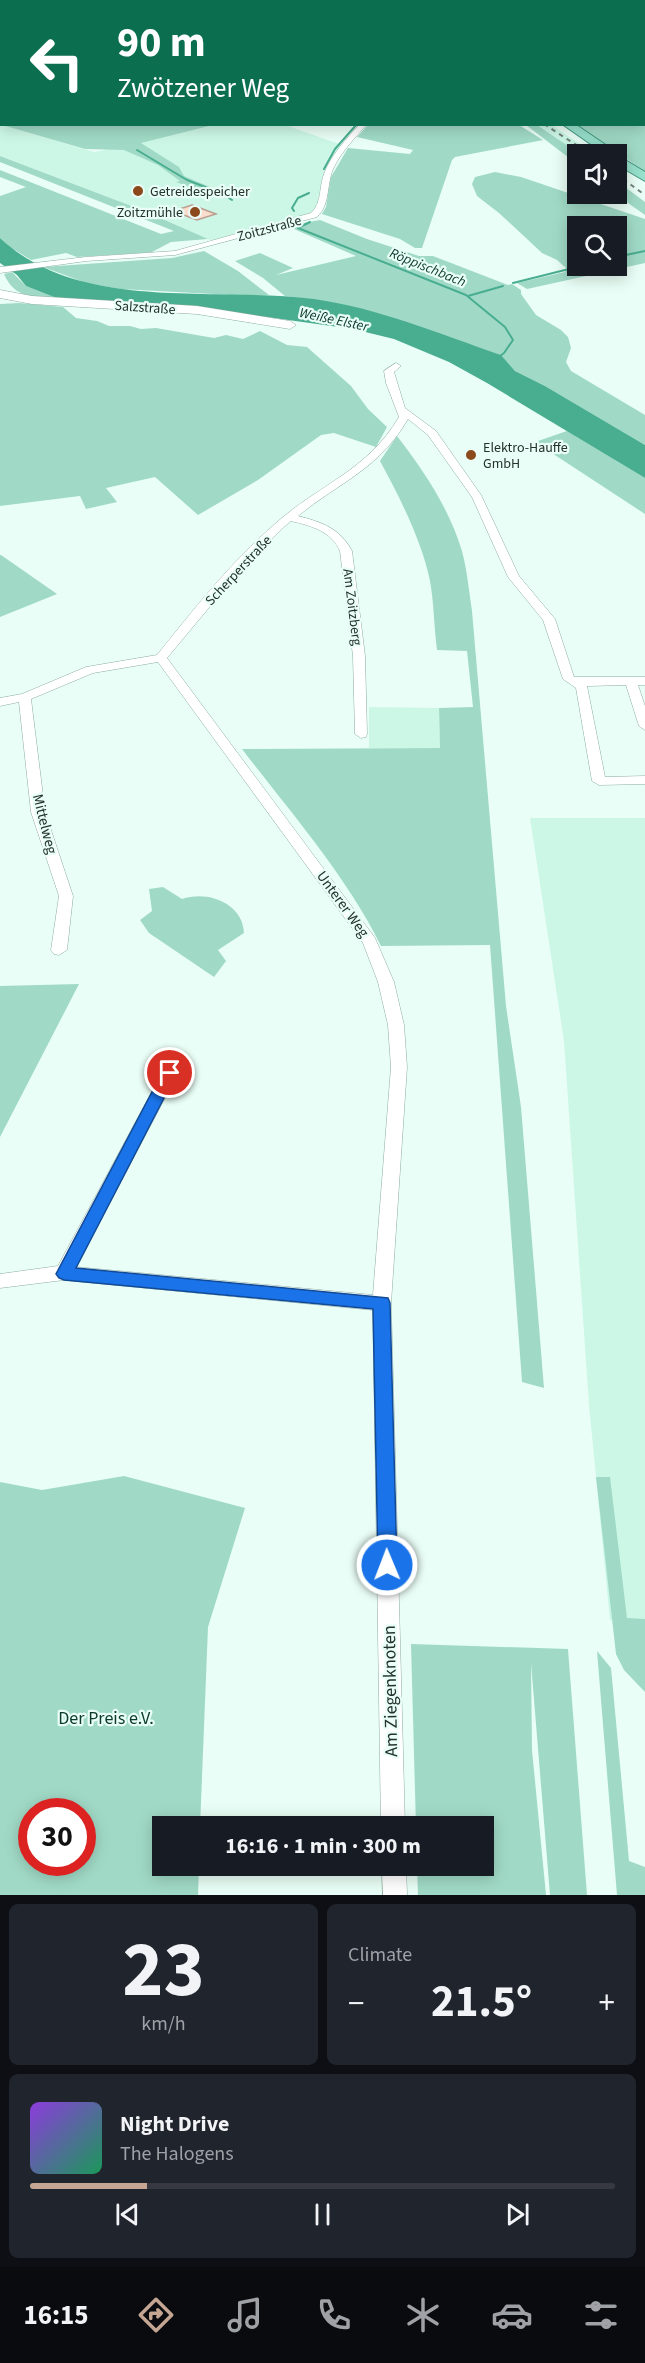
<!DOCTYPE html>
<html lang="en">
<head>
<meta charset="utf-8">
<style>
  body { margin:0; font-family:"Source Sans 3",sans-serif; background:#20242c; color:#f1f3f6; height:100vh; display:flex; flex-direction:column; font-size:22px; white-space:nowrap }
  * { box-sizing:border-box; margin:0 }
  p { font-size:20px; color:#9ea1a6 }
  .icon { flex:none; width:33px; height:33px; fill:none; stroke:currentColor; stroke-width:2; stroke-linecap:round; stroke-linejoin:round }
  .map { position:relative; height:1895px; overflow:hidden }
  .sheet { display:flex; flex-direction:column; gap:9px; padding:9px; background:#0d0f14; flex:1 }
  .sheet>* { flex:none }
  .banner { position:absolute; left:0px; top:0px; width:645px; height:126px; box-shadow:0 3px 15px #0003; background:#0b6e4f; color:#fff; overflow:hidden }
  .tools { position:absolute; left:567px; top:144px; display:grid; gap:12px }
  .tools a { display:grid; place-items:center; width:60px; height:60px; border-radius:0px; background:#171b24; box-shadow:0 3px 15px #0003; font-size:30px }
  .speed { position:absolute; left:18px; top:1798px; display:flex; gap:12px; font-size:30px; font-weight:700; text-align:center }
  .speed>* { display:grid; place-content:center; width:78px; height:78px; border-radius:50%; background:#171b24; box-shadow:0 3px 15px #0003; line-height:1 }
  .speed .limit { border:9px solid #d22; background:#fff; color:#111 }
  .pin { position:absolute; display:grid; place-items:center; width:51px; height:51px; color:#fff; margin:-26px; border:3px solid #fff; border-radius:50%; box-shadow:0 2px 6px #0007 }
  .me { position:absolute; width:66px; margin:-33px; rotate:359deg; stroke-linejoin:round; filter:drop-shadow(0 0 4px #0008) }
  .turn { display:flex; align-items:center; gap:21px; height:126px; padding:0 18px; font-size:27px }
  .turn .icon { width:78px; height:78px; stroke-width:2.5 }
  .turn b { display:block; font-size:42px; line-height:51px }
  .big { font-size:45px; font-weight:700; line-height:1.1 }
  .sheet .tile { flex:1; display:flex; flex-direction:column; justify-content:center; gap:9px; min-width:0; padding:0 21px; border-radius:9px; background:#20242c }
  .sheet .dial { align-items:center; gap:0 }
  .dial b { font-size:78px; line-height:1 }
  .song { display:flex; align-items:center; gap:18px }
  .cover { width:72px; height:72px; border-radius:9px; background:linear-gradient(135deg,hsl(270 70% 55%),hsl(150 70% 35%)) }
  .played { height:6px; border-radius:3px; background:linear-gradient(90deg,#c4a693 20%,#363941 20%) }
  .keys { display:flex; justify-content:space-around; direction:ltr }
  .heat { display:flex; justify-content:space-between; align-items:center; font-size:33px; direction:ltr }
  .sheet .tiles { flex:1; display:grid; gap:9px; grid-template-columns:1fr 1fr }
  .tile:last-child { grid-column:span 2 }
  .trip { position:absolute; left:152px; top:1816px; width:342px; height:60px; border-radius:0px; background:#171b24; box-shadow:0 3px 15px #0003; font-weight:700; line-height:60px; text-align:center }
  .menu { display:flex; height:96px; justify-content:space-around; align-items:center; background:#090b0e; color:#9ea1a6 }
  .menu .icon { width:42px; height:42px }
  .menu .current { color:#c4a693 }
  .menu b { font-size:27px; color:#f1f3f6 }
  .map>svg:first-child { display:block }
  .built { fill:#ccf7e7 }
  .green { fill:#a0dac6; fill-rule:evenodd }
  .water { fill:#49ad90 }
  .lines { fill:none; stroke-linecap:round; stroke-linejoin:round }
  .stream { stroke:#49ad90; stroke-width:2 }
  .building { fill:#f9dccc; stroke:#ba9e8f; stroke-width:1.5 }
  .street-casing { stroke:#8dada1; stroke-width:1 }
  .secondary-casing { stroke:#8dada1; stroke-width:1 }
  .primary-casing { stroke:#41967e; stroke-width:2 }
  .street { fill:#fff; fill-rule:evenodd }
  .secondary { fill:#fff; fill-rule:evenodd }
  .primary { fill:#97e0cb; fill-rule:evenodd }
  .rail { stroke:#74847e; stroke-width:2; stroke-dasharray:4.5 4.5; stroke-linecap:butt }
  .route { fill:#1a73e8; stroke:#114b97; stroke-width:1.5 }
  .poi-dot { fill:#8c491b; stroke:#e9fef6; stroke-width:2 }
  .labels { text-anchor:middle; stroke-width:4.5; stroke-linejoin:round; paint-order:stroke }
  .far-poi-label { font-size:14px; fill:#24312d; stroke:#e9fef6; text-anchor:start }
  .far-street-label { font-size:14px; fill:#24312d; stroke:#e9fef6 }
  .far-water-label { font-size:14px; font-style:italic; fill:#09372b; stroke:#e9fef6 }
  .street-label { font-size:15px; fill:#24312d; stroke:#e9fef6 }
  .near-street-label { font-size:18px; fill:#24312d; stroke:#e9fef6 }
  .near-park-label { font-size:18px; fill:#0c3a2d; stroke:#e9fef6 }
</style>
</head>
<body>
<div class="map">
<svg width="645" height="1895" viewBox="0 0 645 1895">
  <rect width="100%" height="100%" fill="#e9fef6"/>
  <path class="built" d="M215,124L285,125L342,145L322,179L316,210L305,215L227,239L210,240L142,210L0,156V125H2L94,152L136,144Z
    M537,125H552L594,154H580Z
    M369,707L439,708L440,748H369Z
    M530,818H645V1620H610L589,1405L564,1041Z"/>
  <path class="green" d="M644,92L645,93V171L574,125L644,124Z
    M375,124L519,125L543,140L455,157L452,160L422,248H415L400,239L322,214L326,207L331,177L348,148L410,154L413,150L357,137L367,126Z
    M2,125H213L141,143L179,167L184,176L224,193L234,200L221,195L215,196L176,182L180,181L158,165L124,150L85,149Z
    M526,125H537L580,154H578L577,164Z
    M0,156L142,210L208,239L171,242L152,252L142,253L77,257L66,253L31,260L10,247L0,238V196L26,187L0,177V170L161,234L174,231L0,162Z
    M495,172L521,177L645,219V263L527,289L517,283L565,272L566,268L557,260L542,253L499,213L477,196L472,184L475,177ZM578,226H616V266H578Z
    M617,181L645,202V215L615,194Z
    M320,220L367,239L419,256H433L508,285L512,284L521,290V294L536,315L561,330L568,337L571,348L566,362L571,371L645,415V445L545,386L515,371L501,355L369,311L316,300L285,296L263,278L235,261L260,253L293,268L276,275L356,256L287,226Z
    M204,251L238,271L269,295L249,296L121,289L89,284L43,267L172,258Z
    M12,272L26,286L59,299C34,297 15,299 4,274Z
    M19,303L63,307L76,318L97,321L109,326H130L141,329L156,328L214,338L226,335L243,339L260,331L287,345L307,347L351,386L368,409L387,427L376,447L334,433L321,435L258,480L198,515L155,477L106,488L117,502L86,509L80,496L0,506V304Z
    M567,431L645,478V514L535,442Z
    M397,436C424,471 449,508 462,551C467,570 469,591 472,611L506,1006L521,1107L544,1388L522,1382L490,945L381,946C346,875 290,812 242,749L440,748L439,708L473,707L467,651L437,650C434,627 434,603 430,581C422,541 399,496 380,461Z
    M0,555H1L57,594L0,617Z
    M163,887L182,899C207,890 243,903 244,933L218,950L226,961L214,977L149,933L140,920L152,911L149,889Z
    M79,984L0,1137V986Z
    M124,1476L245,1508L208,1627L200,1827H162V1866H199L198,1895H0V1482L42,1490ZM32,1812H82V1863H32Z
    M596,1477H610L627,1618L645,1619V1692L624,1670L616,1654Z
    M411,1644L568,1649L587,1895H550L531,1663L532,1750L546,1895H418L417,1866H483V1827H416Z
    M597,1651L611,1668L629,1861L645,1867V1895H617Z"/>
  <path class="water" d="M0,238C80,313 214,286 314,299C378,308 440,334 501,355L515,371L545,386L645,445V478L487,383L449,362L394,339L353,329L203,308L59,299L26,286L17,275L0,263Z"/>
  <g class="lines">
    <path class="stream" d="M137,150L187,180L223,194L232,200
      M324,169L335,149L357,124
      M294,211L292,208L298,198L309,193
      M310,222L298,228L466,295L505,327L513,340L504,353L496,359
      M616,257L645,251
      M513,283L581,266
      M468,296L503,286"/>
  </g>
  <path class="building" d="M192,205L216,214L197,220L173,211Z"/>
  <g class="lines">
    <defs>
      <path id="street" d="M645,32V37H644V33Z
        M360,124H367C355,138 342,151 334,167C326,183 331,204 317,217L175,255L86,261L0,273V267L86,257L175,251L311,213C322,203 319,187 324,174C331,155 346,139 360,124Z
        M396,363L401,366L394,372L405,408L436,431L481,495L519,576L555,619L574,677H645V685H638L645,706V730L639,726L626,685L587,686L605,777L645,776V784L599,785L592,781L576,688L563,679L543,620L508,577L472,497L428,435L408,419C378,470 341,481 298,516C321,522 340,528 352,551L365,656L367,734L366,737L361,738L355,734L353,656L340,551C331,531 312,526 291,521L285,526L237,574L167,658L375,938L394,982L404,1025L407,1067L391,1303L405,1827H381L373,1310L64,1280L0,1288V1274L58,1266L162,1073L164,1069H176L178,1073L76,1267L373,1295L391,1067L388,1025L378,982L363,943L158,662L93,673L31,699L45,812L73,896L67,950L59,955L54,954L51,950L59,896L31,812L19,702L0,706V698L22,694L86,667L157,655C194,609 231,562 276,523C320,484 367,471 399,417L386,383L384,371Z
        M382,1866H406L407,1895H383Z"/>
      <path id="secondary" d="M545,0H556L543,2Z
        M0,13H2V19H0Z
        M644,69L645,70V76L644,75Z
        M0,290L32,296L197,306L290,321L296,325L290,329L197,314L32,304L0,298Z"/>
      <path id="primary" d="M0,23H2V29H0Z
        M562,124H575L616,152L617,155L645,172V181L616,164V154H605Z"/>
    </defs>
    <use href="#street" class="street-casing"/>
    <use href="#secondary" class="secondary-casing"/>
    <use href="#primary" class="primary-casing"/>
    <use href="#street" class="street"/>
    <use href="#secondary" class="secondary"/>
    <use href="#primary" class="primary"/>
    <path class="rail" d="M544,124L590,154
      M616,174L645,195"/>
  </g>
  <path class="route" d="M170,1068L177,1073L76,1268L388,1298L390,1303L397,1565L394,1572L387,1574L381,1572L378,1565L373,1309L64,1280L59,1278L56,1274L162,1073Z"/>
  <g class="poi-dot">
    <circle cx="138" cy="191" r="6"/>
    <circle cx="195" cy="212" r="6"/>
    <circle cx="471" cy="455" r="6"/>
  </g>
  <g class="labels">
    <g class="far-poi-label">
      <text x="150" y="196">Getreidespeicher</text>
      <text x="183" y="217" text-anchor="end">Zoitzmühle</text>
      <text x="483" y="452">Elektro-Hauffe<tspan x="483" dy="16">GmbH</tspan></text>
    </g>
    <g class="far-street-label">
      <text transform="translate(269 228) rotate(-15)" y="5">Zoitzstraße</text>
      <text transform="translate(145 307) rotate(4)" y="5">Salzstraße</text>
      <text transform="translate(238 570) rotate(-47)" y="5">Scherperstraße</text>
      <text transform="translate(353 607) rotate(83)" y="5">Am Zoitzberg</text>
    </g>
    <g class="far-water-label">
      <text transform="translate(428 267) rotate(22)" y="5">Röppischbach</text>
      <text transform="translate(334 319) rotate(12)" y="5">Weiße Elster</text>
    </g>
    <g class="street-label">
      <text transform="translate(45 824) rotate(76)" y="5">Mittelweg</text>
      <text transform="translate(343 904) rotate(54)" y="5">Unterer Weg</text>
    </g>
    <g class="near-street-label">
      <text transform="translate(390 1691) rotate(-91)" y="6">Am Ziegenknoten</text>
    </g>
    <g class="near-park-label">
      <text x="106" y="1724">Der Preis e.V.</text>
    </g>
  </g>
</svg>
<div class="tools">
<a><svg class="icon" aria-label="sound" viewBox="0 0 24 24"><path d="M4 9h4l5-4v14l-5-4H4zM17 9q2 3 0 6"/></svg></a>
<a><svg class="icon" aria-label="search" viewBox="0 0 24 24"><circle cx="10" cy="10" r="6"/><path d="M15 15l6 6"/></svg></a>
</div>
<div class="speed"><div class="limit">30</div></div>
<div class="pin" style="left:170px;top:1073px;background:#d93025"><svg class="icon" aria-label="arrive" viewBox="0 0 24 24"><path d="M6 21V4h12l-3 4 3 4H6"/></svg></div>
<svg class="me" style="left:387px;top:1565px" viewBox="-20 -20 40 40"><circle r="17" fill="#1a73e8" stroke="#fff" stroke-width="3"/><path d="M0-11L8 9 0 5-8 9z" fill="#fff"/></svg>
<div class="trip">16:16 · 1 min · 300 m</div>
<div class="banner">
<div class="turn"><svg class="icon" aria-label="left" viewBox="0 0 24 24"><path d="M17 20v-9H6M10 6l-5 5 5 5"/></svg><div><b>90 m</b>Zwötzener Weg</div></div>
</div>
</div>
<section class="sheet">
<div class="tiles">
<div class="tile dial"><b>23</b><p>km/h</p></div>
<div class="tile"><p>Climate</p>
<div class="heat"><a>−</a><b class="big">21.5°</b><a>+</a></div>
</div>
<div class="tile">
<div class="song"><i class="cover"></i><div><b>Night Drive</b><p>The Halogens</p></div></div>
<div class="played"></div>
<div class="keys"><svg class="icon" aria-label="previous" viewBox="0 0 24 24"><path d="M18 5L8 12l10 7zM5 5v14"/></svg><svg class="icon" aria-label="pause" viewBox="0 0 24 24"><path d="M8 5v14M16 5v14"/></svg><svg class="icon" aria-label="next" viewBox="0 0 24 24"><path d="M6 5l10 7-10 7zM19 5v14"/></svg></div>
</div>
</div>
</section>
<nav class="menu">
<b>16:15</b>
<svg class="icon current" aria-label="directions" viewBox="0 0 24 24"><path d="M12 3l9 9-9 9-9-9zM9 14v-3h6M13 9l2 2-2 2"/></svg>
<svg class="icon" aria-label="music" viewBox="0 0 24 24"><path d="M9 18V5l10-2v13"/><circle cx="6" cy="18" r="3"/><circle cx="16" cy="16" r="3"/></svg>
<svg class="icon" aria-label="phone" viewBox="0 0 24 24"><path d="M5 4h4l2 5-3 2q2 4 5 5l2-3 5 2v4C11 20 4 13 5 4z"/></svg>
<svg class="icon" aria-label="climate" viewBox="0 0 24 24"><path d="M12 3v18M4 7l16 10M4 17L20 7"/></svg>
<svg class="icon" aria-label="car" viewBox="0 0 24 24"><path d="M5 17H2v-5l4-1 3-4h7l3 4 3 1v5h-3M9 17h6M6 11h13"/><circle cx="7" cy="17" r="2"/><circle cx="17" cy="17" r="2"/></svg>
<svg class="icon" aria-label="filters" viewBox="0 0 24 24"><path d="M4 7h16M4 17h16"/><circle cx="9" cy="7" r="2"/><circle cx="15" cy="17" r="2"/></svg>
</nav>
</body>
</html>
